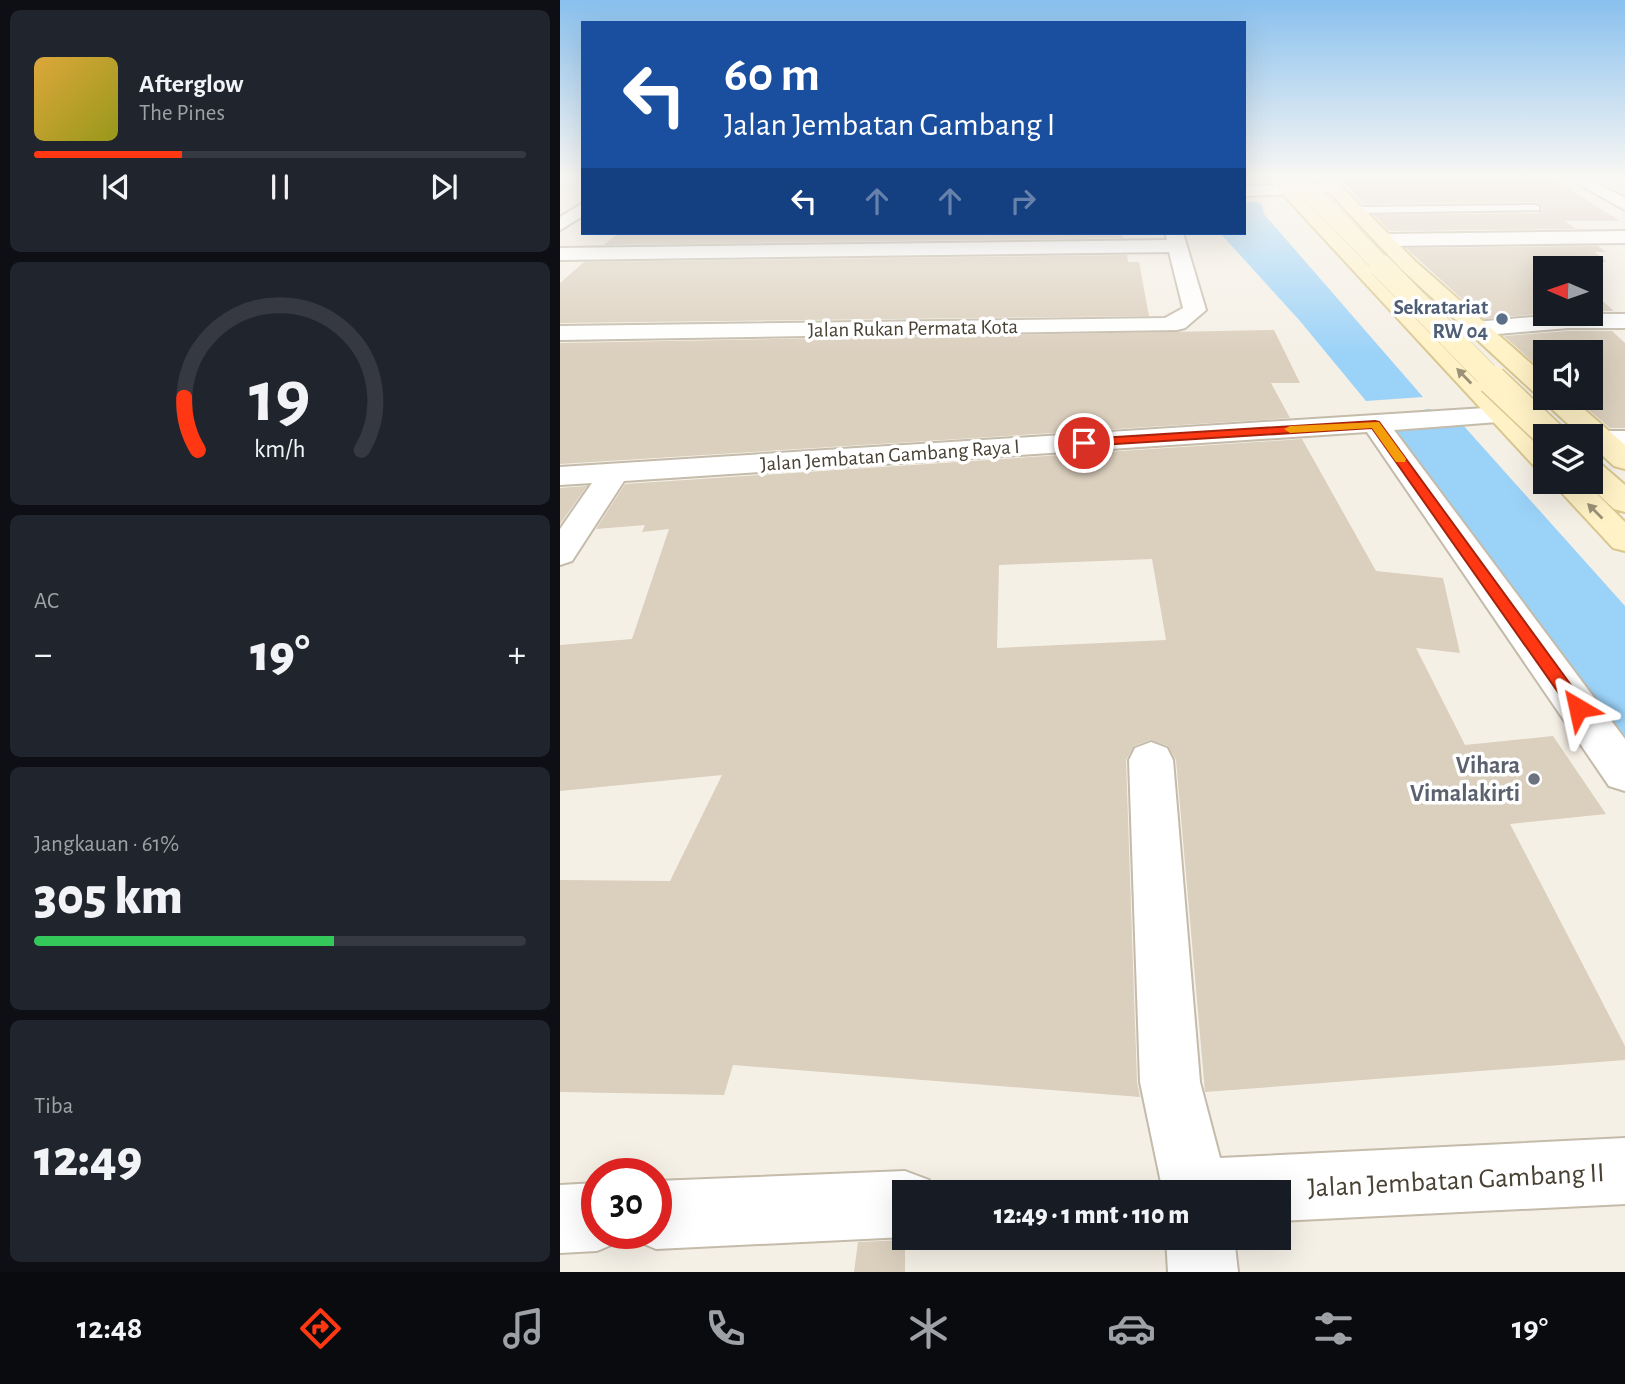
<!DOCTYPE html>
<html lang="id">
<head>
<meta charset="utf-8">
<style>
  body { margin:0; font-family:"Alegreya Sans",sans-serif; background:#20242c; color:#f1f3f6; height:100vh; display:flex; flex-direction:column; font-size:26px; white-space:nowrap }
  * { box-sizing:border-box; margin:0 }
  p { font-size:23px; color:#9ea1a6 }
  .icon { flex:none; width:38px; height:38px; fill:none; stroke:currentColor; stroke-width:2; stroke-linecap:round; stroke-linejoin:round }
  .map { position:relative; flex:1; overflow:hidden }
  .details { display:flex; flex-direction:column; gap:10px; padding:10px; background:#0d0f14; width:560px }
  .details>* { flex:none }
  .banner { position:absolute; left:21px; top:21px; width:665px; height:214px; border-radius:0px; box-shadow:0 7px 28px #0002; background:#1a4fa0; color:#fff; overflow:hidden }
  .needle { width:46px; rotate:272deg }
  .buttons { position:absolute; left:973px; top:256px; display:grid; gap:14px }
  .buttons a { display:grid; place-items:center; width:70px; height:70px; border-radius:0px; background:#171b24; box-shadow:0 7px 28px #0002; font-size:35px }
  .speed { position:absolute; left:21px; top:1158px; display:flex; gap:14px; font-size:35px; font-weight:700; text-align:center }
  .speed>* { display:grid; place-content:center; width:91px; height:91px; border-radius:50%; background:#171b24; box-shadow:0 7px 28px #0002; line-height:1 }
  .speed .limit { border:10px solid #d22; background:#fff; color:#111 }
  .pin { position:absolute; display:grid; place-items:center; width:60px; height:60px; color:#fff; margin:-30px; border:4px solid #fff; border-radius:50%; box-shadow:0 2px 7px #0007 }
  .me { position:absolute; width:77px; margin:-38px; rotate:324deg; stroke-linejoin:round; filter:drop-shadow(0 0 5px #0008) }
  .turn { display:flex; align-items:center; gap:24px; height:147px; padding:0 28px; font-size:32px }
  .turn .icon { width:91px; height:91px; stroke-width:2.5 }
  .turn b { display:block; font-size:49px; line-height:60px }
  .lanes { display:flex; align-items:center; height:66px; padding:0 28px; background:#0003; justify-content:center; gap:35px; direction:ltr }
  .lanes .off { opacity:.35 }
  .big { font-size:52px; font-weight:800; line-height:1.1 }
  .details .widget { flex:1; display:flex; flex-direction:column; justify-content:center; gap:10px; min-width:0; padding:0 24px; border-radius:10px; background:#20242c }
  .details .dial { align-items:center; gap:0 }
  .dial svg { height:182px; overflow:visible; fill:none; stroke:#363941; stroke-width:7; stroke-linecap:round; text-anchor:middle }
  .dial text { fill:#f1f3f6; stroke:none }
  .song { display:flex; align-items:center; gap:21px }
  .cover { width:84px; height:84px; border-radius:10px; background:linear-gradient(135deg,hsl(40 70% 55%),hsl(60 70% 35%)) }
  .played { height:7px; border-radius:4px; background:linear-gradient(90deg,#ff3813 30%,#363941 30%) }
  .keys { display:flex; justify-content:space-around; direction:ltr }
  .heat { display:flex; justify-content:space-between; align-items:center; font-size:38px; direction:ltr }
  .charge { height:10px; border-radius:5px; background:linear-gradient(90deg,#34c759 61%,#363941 0) }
  .trip { position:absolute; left:332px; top:1180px; width:399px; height:70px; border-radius:0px; background:#171b24; box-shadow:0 7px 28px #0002; font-weight:800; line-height:70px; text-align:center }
  .tab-bar { display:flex; height:112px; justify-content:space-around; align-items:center; background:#090b0e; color:#9ea1a6 }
  .tab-bar .icon { width:49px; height:49px }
  .tab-bar .current { color:#ff3813 }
  .tab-bar b { font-size:32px; color:#f1f3f6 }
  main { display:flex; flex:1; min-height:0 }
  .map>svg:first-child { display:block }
  .water { fill:#9bd2f8 }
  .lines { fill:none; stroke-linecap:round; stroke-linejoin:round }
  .river { fill:#9bd2f8; fill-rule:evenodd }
  .building { fill:#dbcfbd; fill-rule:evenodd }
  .lane-casing { stroke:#c4bbaa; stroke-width:4 }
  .street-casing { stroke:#c4bbaa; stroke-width:4 }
  .secondary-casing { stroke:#d9c790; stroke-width:4 }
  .lane { fill:#fff; fill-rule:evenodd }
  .street { fill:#fff; fill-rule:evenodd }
  .secondary { fill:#fff2c6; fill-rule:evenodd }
  .secondary-bridge-far2-casing { stroke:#d9c790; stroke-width:19; stroke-linecap:butt }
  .secondary-bridge-far1-casing { stroke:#d9c790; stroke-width:24; stroke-linecap:butt }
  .secondary-bridge-casing { stroke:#d9c790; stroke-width:32; stroke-linecap:butt }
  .secondary-bridge-far2 { stroke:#fff2c6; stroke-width:18 }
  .secondary-bridge-far1 { stroke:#fff2c6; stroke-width:23 }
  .secondary-bridge { stroke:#fff2c6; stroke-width:29 }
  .oneway { fill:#9a9176 }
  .route { fill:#ff3813; stroke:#a6240c; stroke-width:2 }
  .slow { fill:#f59e0b }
  .service-dot { fill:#5c6f8a; stroke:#fff; stroke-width:2.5 }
  .worship-dot { fill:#6b7280; stroke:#fff; stroke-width:2.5 }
  .labels { text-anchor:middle; stroke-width:7; stroke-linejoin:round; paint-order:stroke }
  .far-service-label { font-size:21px; font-weight:bold; fill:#4e5e75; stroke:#fff; text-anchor:end }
  .far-street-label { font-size:21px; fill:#484134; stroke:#fff }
  .worship-label { font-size:24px; font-weight:bold; fill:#5b616d; stroke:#fff; text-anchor:end }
  .near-street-label { font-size:28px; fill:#484134; stroke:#fff }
</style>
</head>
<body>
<main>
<section class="details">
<div class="widget">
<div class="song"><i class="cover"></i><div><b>Afterglow</b><p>The Pines</p></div></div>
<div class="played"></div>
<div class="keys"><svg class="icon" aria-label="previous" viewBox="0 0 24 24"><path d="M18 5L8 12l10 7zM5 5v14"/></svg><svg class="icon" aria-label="pause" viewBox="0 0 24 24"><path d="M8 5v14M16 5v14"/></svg><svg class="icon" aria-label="next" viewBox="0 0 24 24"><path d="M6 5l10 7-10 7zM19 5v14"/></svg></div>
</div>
<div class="widget dial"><svg viewBox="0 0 100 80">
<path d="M14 69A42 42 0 1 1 86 69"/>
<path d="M14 69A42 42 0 0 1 8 46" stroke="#ff3813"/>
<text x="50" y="56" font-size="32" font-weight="700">19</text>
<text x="50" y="72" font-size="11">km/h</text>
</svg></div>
<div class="widget"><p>AC</p>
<div class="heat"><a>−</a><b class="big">19°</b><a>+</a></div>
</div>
<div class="widget"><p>Jangkauan · 61%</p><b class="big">305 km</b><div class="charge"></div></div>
<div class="widget"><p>Tiba</p><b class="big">12:49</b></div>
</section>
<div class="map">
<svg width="1065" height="1272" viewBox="0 0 1065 1272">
  <rect width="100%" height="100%" fill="#f5f0e6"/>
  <path class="water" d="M684,202H698L702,205L704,214L863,397L806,401L740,321L660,233H684Z
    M903,434L1065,610V745L834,440Z"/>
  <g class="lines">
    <path class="river" d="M868,409L894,415L1065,606V710L1028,699L831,431L842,415Z"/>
  </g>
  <path class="building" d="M780,177H991L1060,221H1005L1016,229L829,231L814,215L979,213L982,206L975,202L803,204Z
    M58,233H562L563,238L44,245Z
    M1038,246L1046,252H1035L1047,262H1017L1024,268H985L986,313L924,319L846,248Z
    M567,255L568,262H579L589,316L0,323V283L24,262Z
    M1031,291L1054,311H1031Z
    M714,330L740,383H711L730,418L0,464V343Z
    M1008,331H1052L1065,343V428H1050L1014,397H1031V352H985V373L944,336Z
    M742,439L816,571L883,578L900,653L856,648L905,745L993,736L1046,814L950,824L1065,1046V1060L645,1092L616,760L608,746L590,740L574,746L566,760L577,1082L580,1097L173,1065L164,1095L0,1092V880L110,881L162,775L0,791V645L72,639L109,529L82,532L85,525L36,529L65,484ZM592,559L606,640L437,648L439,565Z
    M27,486L0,524V488Z
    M345,1240V1272H294L298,1242Z"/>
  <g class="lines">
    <defs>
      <path id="lane" d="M975,205L979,206V210L797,213L791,210L797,207Z"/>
      <path id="street" d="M1006,177H1025L1065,198V210Z
        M775,184L781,186V192L684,196V186Z
        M23,203V216L0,230V217Z
        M1065,231V243L827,246L818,240L827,234Z
        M605,233H623L646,310L625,328L617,330L0,340V326L605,318L623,308L609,252L0,260V248L607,240Z
        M1008,314H1065V328H1008L915,336L907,334L903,329L907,324L915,322Z
        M941,407L951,409L955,415L951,421L834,430L1065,739V791L1049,786L807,432L64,481L12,561L0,565V529L32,483L0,485V467Z
        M1042,431H1065V449L1032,446V434Z
        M591,742L607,748L613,760L640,1082L660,1158L1065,1138V1204L719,1221V1192H603L580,1082L569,760L575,748Z
        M345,1171L369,1180L373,1192H345V1237L96,1249L72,1239L70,1234H96V1181Z
        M37,1183V1234H64L61,1241L37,1251L0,1253V1185Z
        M606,1237H674L678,1272H608Z"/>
      <path id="secondary" d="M707,177H724L985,443V469L974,466Z
        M755,177H772L855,261L985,376V397H1010L1065,445V469L1054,466L1031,445V436H1021L841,269Z
        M1031,462L1042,465L1065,485V512L1054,509L1024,481H1031Z
        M991,481H1024L1065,522V551L1053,548Z"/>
    </defs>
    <use href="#lane" class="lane-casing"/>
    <use href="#street" class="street-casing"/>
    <use href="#secondary" class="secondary-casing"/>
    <use href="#lane" class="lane"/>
    <use href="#street" class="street"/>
    <use href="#secondary" class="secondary"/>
    <defs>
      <path id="secondary-bridge-far2" d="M736,177L823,267"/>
      <path id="secondary-bridge-far1" d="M821,266L934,382"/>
      <path id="secondary-bridge" d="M932,380L991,436"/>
    </defs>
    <use href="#secondary-bridge-far2" class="secondary-bridge-far2-casing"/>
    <use href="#secondary-bridge-far1" class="secondary-bridge-far1-casing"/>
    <use href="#secondary-bridge" class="secondary-bridge-casing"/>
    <use href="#secondary-bridge-far2" class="secondary-bridge-far2"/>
    <use href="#secondary-bridge-far1" class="secondary-bridge-far1"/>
    <use href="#secondary-bridge" class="secondary-bridge"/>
  </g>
  <defs><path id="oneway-solid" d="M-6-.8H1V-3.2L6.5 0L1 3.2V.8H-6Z" transform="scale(1.75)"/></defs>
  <g class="oneway">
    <use href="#oneway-solid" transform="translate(904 376) rotate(-134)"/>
    <use href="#oneway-solid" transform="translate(1035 511) rotate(-135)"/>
  </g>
  <linearGradient id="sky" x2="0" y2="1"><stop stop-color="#89c0ee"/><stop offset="0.5" stop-color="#faf8f4"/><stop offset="1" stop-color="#faf8f4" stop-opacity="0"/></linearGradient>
  <rect width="1065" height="355" fill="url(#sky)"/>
  <path class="route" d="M815,421L819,422L1024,703L1027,708L1024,712H1012L812,428L524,446L518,443L524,439Z"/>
  <path class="slow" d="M819,422L846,459L845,462H836L812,428L730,433L724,429L730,426Z"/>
  <circle class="service-dot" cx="942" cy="319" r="7"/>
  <circle class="worship-dot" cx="974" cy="779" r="7"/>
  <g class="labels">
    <g class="far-service-label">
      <text x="928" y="314">Sekratariat<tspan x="928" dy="24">RW 04</tspan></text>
    </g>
    <g class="far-street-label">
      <text transform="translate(353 328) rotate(-1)" y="7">Jalan Rukan Permata Kota</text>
      <text transform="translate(330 455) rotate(-4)" y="7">Jalan Jembatan Gambang Raya I</text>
    </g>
    <g class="worship-label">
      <text x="960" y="773">Vihara<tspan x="960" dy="28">Vimalakirti</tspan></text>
    </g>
    <g class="near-street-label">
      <text transform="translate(896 1179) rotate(-3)" y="10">Jalan Jembatan Gambang II</text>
    </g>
  </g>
</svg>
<div class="buttons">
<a><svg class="needle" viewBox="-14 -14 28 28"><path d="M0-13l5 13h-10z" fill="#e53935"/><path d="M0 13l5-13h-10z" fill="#9ea1a6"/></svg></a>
<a><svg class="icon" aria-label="sound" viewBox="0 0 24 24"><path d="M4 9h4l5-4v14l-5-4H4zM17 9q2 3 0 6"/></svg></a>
<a><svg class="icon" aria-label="layers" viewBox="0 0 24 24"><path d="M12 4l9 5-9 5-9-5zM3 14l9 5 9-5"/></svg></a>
</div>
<div class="speed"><div class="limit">30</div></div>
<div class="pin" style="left:524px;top:443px;background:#d93025"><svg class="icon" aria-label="arrive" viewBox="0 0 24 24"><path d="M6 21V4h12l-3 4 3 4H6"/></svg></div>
<svg class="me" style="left:1018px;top:708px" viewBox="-20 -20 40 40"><path d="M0-17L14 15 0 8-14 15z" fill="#ff3813" stroke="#fff" stroke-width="4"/></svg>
<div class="trip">12:49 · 1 mnt · 110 m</div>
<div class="banner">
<div class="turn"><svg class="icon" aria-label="left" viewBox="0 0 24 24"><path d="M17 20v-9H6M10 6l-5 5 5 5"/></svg><div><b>60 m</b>Jalan Jembatan Gambang I</div></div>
<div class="lanes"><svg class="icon" aria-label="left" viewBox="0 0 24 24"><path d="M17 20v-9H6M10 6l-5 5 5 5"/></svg><svg class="icon off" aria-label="ahead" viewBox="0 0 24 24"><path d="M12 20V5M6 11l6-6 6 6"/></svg><svg class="icon off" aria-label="ahead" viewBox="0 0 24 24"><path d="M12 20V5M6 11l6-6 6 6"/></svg><svg class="icon off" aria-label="right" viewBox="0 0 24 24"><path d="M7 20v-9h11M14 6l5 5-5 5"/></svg></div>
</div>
</div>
</main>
<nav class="tab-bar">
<b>12:48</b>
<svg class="icon current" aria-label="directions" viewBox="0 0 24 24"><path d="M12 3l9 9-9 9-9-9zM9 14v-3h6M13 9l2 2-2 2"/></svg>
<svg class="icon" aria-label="music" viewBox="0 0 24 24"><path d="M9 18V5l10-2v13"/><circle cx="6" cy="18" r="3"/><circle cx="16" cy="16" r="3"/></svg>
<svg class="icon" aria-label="phone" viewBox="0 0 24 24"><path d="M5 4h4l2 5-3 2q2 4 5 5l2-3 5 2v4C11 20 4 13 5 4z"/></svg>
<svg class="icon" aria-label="climate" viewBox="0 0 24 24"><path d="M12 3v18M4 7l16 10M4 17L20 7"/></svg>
<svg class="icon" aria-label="car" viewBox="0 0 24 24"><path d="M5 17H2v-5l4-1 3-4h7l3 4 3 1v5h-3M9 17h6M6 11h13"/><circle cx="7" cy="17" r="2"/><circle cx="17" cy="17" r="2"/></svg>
<svg class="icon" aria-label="filters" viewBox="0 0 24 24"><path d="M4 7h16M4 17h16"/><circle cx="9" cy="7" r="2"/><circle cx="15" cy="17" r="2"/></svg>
<b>19°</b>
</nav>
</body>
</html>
